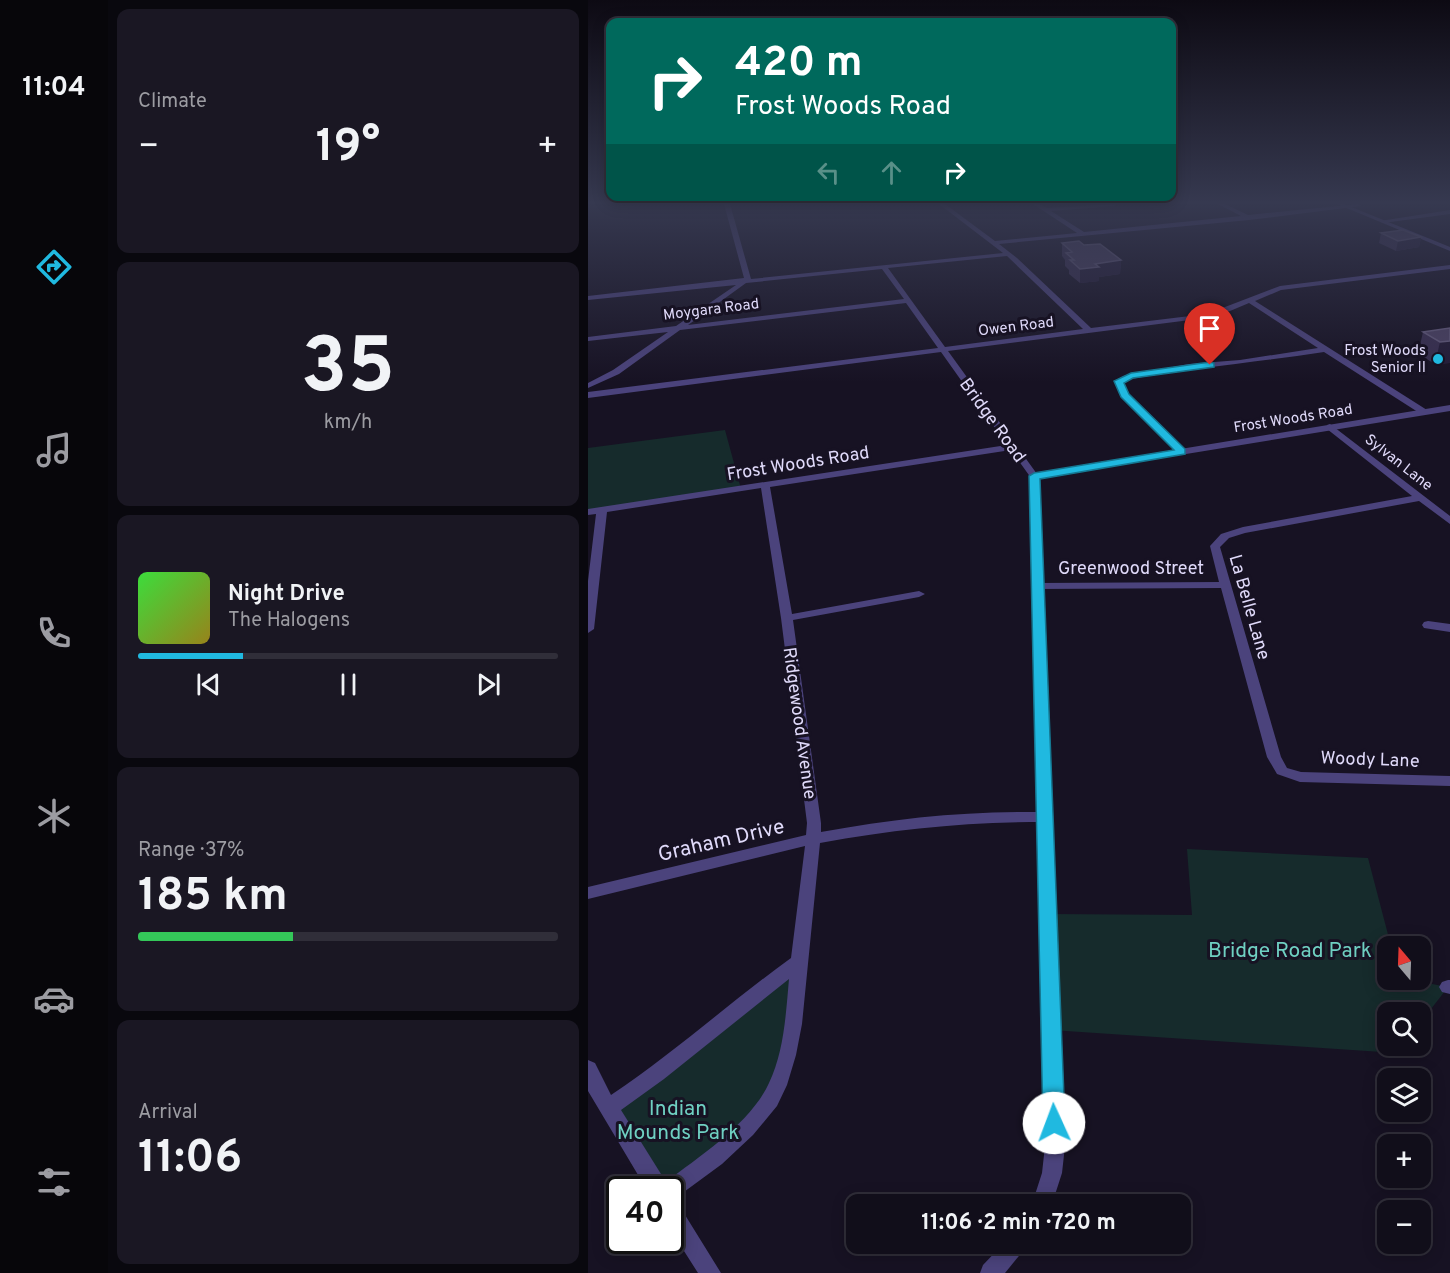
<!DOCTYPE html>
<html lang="en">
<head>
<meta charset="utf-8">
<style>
  body { margin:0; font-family:Overpass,sans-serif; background:#1a1723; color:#f1f3f6; height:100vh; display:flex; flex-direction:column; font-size:22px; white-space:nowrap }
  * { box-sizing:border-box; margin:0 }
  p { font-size:20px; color:#9c9ca2 }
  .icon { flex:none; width:33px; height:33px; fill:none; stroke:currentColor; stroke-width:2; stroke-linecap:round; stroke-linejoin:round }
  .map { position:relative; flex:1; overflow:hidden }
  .details { display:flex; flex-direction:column; gap:9px; padding:9px; background:#09080e; width:480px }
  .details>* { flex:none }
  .guide { position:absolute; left:18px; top:18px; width:570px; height:183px; border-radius:12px; box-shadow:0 3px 15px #0003,0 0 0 2px #302e39; background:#00695c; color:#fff; overflow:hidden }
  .needle { width:39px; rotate:341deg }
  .controls { position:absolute; left:789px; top:936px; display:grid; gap:12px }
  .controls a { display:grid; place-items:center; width:54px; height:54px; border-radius:12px; background:#110e1a; box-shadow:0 3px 15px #0003,0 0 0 2px #302e39; font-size:30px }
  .speed { position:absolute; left:18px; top:1176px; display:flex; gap:12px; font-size:30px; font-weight:700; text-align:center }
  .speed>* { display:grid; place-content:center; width:78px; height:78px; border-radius:50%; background:#110e1a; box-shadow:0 3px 15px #0003,0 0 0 2px #302e39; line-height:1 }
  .speed .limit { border:3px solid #111; border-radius:9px; background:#fff; color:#111 }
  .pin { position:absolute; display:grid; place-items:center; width:51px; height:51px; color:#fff; margin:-62px -26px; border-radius:50% 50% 50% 0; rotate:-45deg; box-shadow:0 0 6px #0007 }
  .pin .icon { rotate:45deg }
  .me { position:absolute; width:66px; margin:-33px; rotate:358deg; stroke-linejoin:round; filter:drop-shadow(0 0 4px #0008) }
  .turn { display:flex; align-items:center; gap:21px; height:126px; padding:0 30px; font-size:27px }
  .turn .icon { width:78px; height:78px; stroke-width:2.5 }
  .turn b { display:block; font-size:42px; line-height:51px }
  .lanes { display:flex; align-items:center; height:57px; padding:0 30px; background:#0003; justify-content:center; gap:30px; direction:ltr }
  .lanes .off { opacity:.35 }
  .big { font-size:45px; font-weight:700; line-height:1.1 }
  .details .tile { flex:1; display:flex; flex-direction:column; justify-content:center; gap:9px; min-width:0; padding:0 21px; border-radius:12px; background:#1a1723 }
  .details .dial { align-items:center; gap:0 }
  .dial b { font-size:78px; line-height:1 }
  .song { display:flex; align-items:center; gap:18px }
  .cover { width:72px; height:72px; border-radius:9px; background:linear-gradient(135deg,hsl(120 70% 55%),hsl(50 70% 35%)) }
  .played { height:6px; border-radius:3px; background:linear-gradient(90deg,#20b9e0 25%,#302e39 25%) }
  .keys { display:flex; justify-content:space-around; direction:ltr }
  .heat { display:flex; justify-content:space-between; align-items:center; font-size:33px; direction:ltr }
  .charge { height:9px; border-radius:4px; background:linear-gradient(90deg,#34c759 37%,#302e39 0) }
  .trip { position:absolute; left:258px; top:1194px; width:345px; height:60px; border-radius:12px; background:#110e1a; box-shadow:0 3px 15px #0003,0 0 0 2px #302e39; font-weight:700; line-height:60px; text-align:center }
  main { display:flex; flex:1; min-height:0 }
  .tabs { display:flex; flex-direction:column; width:108px; justify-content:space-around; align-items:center; background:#07060a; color:#9c9ca2 }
  .tabs .icon { width:42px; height:42px }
  .tabs .current { color:#20b9e0 }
  .tabs b { font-size:27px; color:#f1f3f6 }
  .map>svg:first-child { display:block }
  .green { fill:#162b2c }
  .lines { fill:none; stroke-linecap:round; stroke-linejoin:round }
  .minor { fill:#4b437c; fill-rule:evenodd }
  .tertiary { fill:#4b437c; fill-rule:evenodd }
  .wall { fill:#382e4f }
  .shaded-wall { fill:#231b36 }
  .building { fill:#4a4061; stroke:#615879; stroke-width:1.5 }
  .route { fill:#20b9e0; stroke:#157892; stroke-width:1.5 }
  .poi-dot { fill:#20b9e0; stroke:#171223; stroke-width:2 }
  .labels { text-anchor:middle; stroke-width:6; stroke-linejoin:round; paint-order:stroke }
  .far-street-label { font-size:15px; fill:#e0dafa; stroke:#171223 }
  .far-poi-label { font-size:15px; fill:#e0dafa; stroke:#171223; text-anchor:end }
  .street-label { font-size:18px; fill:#e0dafa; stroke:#171223 }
  .near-street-label { font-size:21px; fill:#e0dafa; stroke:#171223 }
  .near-park-label { font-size:21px; fill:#6fd0c2; stroke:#171223 }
</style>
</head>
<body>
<main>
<nav class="tabs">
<b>11:04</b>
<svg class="icon current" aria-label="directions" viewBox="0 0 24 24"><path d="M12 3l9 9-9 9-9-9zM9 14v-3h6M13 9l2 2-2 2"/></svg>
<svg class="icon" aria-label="music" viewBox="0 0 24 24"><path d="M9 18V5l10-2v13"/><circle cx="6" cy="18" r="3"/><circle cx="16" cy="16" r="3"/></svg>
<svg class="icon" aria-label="phone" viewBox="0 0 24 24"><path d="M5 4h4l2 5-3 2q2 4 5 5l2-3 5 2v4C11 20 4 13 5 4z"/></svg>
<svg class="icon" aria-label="climate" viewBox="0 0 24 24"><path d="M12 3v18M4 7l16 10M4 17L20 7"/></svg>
<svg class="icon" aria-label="car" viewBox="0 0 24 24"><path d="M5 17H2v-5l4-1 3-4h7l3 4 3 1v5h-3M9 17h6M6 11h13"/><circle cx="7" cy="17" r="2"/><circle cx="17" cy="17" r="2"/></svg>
<svg class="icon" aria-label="filters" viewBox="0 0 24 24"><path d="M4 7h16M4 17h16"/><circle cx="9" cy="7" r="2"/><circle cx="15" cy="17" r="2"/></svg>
</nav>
<section class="details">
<div class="tile"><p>Climate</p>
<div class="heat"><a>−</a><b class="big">19°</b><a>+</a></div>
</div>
<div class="tile dial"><b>35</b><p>km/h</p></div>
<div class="tile">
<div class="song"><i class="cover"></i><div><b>Night Drive</b><p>The Halogens</p></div></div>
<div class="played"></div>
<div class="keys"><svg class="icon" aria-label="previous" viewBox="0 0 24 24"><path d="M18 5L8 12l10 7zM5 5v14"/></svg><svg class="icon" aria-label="pause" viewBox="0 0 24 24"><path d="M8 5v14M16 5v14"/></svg><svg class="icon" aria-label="next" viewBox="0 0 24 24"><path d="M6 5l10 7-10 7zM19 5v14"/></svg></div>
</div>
<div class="tile"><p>Range · 37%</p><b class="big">185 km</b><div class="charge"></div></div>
<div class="tile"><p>Arrival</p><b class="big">11:06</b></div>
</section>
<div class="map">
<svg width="862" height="1273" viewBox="0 0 862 1273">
  <rect width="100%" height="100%" fill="#171223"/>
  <path class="green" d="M137,430L153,489L0,512V448Z
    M599,849L780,858L803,946H800V980H823L860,987L833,1022L832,1012H800V1046H815L809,1053L463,1030L459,914L604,915Z
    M211,962L207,1005L179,1104L82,1190L21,1107Z"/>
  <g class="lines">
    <path class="minor" d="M136,204H142L163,279L415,253L351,204H357L407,241L489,233L445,204H451L459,208L529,204L526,206L463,211L496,232L653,216L630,204H637L660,215L770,204L773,206L661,220L411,244L429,258L503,328L602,316L637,307L692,286L862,265V269L693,290L667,301L839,410V414H833L736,352C670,362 604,368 538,380L535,382L540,394L599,451L594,454L591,453L533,397L527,381L535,376L601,364L652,360L730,348L661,303L642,311L602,320L360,351L449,474V478H443L423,450L182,487L204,614L331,591L337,594L331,597L205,620L233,823V832C309,818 378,811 456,812L461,813L463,817L461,821L456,822C378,822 309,829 232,843L214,1024L208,1055L199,1085L189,1106L165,1135L134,1164L85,1200L89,1202L133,1273H110L82,1229V1190H59L0,1091V1060L7,1063L23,1095C86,1053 142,1002 203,958L217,846L0,899V887L218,835L219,823L193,618L173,488L19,512L6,629L0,633V581L8,514L0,515V509L419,445L353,352L0,398V392L350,348L318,303L92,330L31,374L0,388V383L25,370L80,332L0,341V337L88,326L148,285L0,300V296L156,278ZM419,256L495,329L357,347L300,268ZM294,269L316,299L100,325L158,283ZM201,979C198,1013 196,1052 181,1083C163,1123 112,1156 78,1182L33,1110L76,1079Z
      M862,210V214L795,223L792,221Z
      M742,424L862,516V524L831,501L657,533L641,538L632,547L693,757L699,768L713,772L862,776V786L712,782L689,774L679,757L633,588L449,589L443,586L449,583L631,582L622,546L633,534L655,527L824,496L739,429V425Z
      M840,621L862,624V632L836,628L834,625L836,622Z
      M860,980H862V994L854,992L851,987L854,982Z"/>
    <path class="tertiary" d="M749,204H756L862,247V251Z
      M862,405V411L451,478L477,1146L474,1173L464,1204H444L454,1173L457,1146L441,476L446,473Z
      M415,1244H439L435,1251L417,1273H392L395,1265Z"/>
  </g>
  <path class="wall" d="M793,233L833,237L831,247L808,251L791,243Z
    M474,243L496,245L533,260L532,274L511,277V281L492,283L481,274V270L477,266V260L474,256Z
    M862,328V363L847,364L830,354L835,332Z"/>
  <path class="shaded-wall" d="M833,237L831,247L808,251L810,241Z
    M533,260L532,274L511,277V281L492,283V269L507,264Z
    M862,341V363L847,364L852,342Z"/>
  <path class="building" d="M815,230L833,237L810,241L793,233Z
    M491,241L496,245L512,244L533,260L507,264L511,267L492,269L482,260H486L478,253L484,252L474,243Z
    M862,328V341L852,342L835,332Z"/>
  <linearGradient id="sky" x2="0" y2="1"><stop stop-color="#0d0a13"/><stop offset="0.53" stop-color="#363950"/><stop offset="1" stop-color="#363950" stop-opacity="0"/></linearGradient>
  <rect width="862" height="382" fill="url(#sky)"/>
  <path class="route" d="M622,362L626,363V367L545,378L536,383L541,394L597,449V454L452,479L477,1123L474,1131L466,1134L458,1131L455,1123L441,476L446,473L586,450L533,397L526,381L543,373Z"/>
  <circle class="poi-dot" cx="850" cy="359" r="6"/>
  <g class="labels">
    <g class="far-street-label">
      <text transform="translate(123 309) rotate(-7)" y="5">Moygara Road</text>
      <text transform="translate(428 326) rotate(-7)" y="5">Owen Road</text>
      <text transform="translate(705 418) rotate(-9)" y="5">Frost Woods Road</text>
      <text transform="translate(811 462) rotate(38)" y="5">Sylvan Lane</text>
    </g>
    <g class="far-poi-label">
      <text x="838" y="355">Frost Woods<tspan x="838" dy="17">Senior II</tspan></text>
    </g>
    <g class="street-label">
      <text transform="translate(405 420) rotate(54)" y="6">Bridge Road</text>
      <text transform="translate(210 463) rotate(-9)" y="6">Frost Woods Road</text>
      <text x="543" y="574">Greenwood Street</text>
      <text transform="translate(662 607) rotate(74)" y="6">La Belle Lane</text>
      <text transform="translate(212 723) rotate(82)" y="6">Ridgewood Avenue</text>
      <text transform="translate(782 759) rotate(2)" y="6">Woody Lane</text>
    </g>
    <g class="near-street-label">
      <text transform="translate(133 840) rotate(-13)" y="7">Graham Drive</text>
    </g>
    <g class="near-park-label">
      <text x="702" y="957">Bridge Road Park</text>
      <text x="90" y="1115">Indian<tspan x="90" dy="24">Mounds Park</tspan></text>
    </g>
  </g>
</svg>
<div class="controls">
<a><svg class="needle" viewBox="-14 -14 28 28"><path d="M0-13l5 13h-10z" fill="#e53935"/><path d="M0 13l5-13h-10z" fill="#9c9ca2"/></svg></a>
<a><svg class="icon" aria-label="search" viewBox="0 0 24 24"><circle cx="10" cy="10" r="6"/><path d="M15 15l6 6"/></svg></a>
<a><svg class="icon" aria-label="layers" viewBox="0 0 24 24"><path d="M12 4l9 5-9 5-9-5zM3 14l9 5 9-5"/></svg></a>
<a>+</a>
<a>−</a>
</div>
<div class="speed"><div class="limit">40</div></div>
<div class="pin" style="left:622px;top:365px;background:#d93025"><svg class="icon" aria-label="arrive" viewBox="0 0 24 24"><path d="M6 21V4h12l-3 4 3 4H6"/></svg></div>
<svg class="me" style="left:466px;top:1123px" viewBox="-20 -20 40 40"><circle r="19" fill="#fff"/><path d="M0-13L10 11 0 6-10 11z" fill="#20b9e0"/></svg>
<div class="trip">11:06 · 2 min · 720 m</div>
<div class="guide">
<div class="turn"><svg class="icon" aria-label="right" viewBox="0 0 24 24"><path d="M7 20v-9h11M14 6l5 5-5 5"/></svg><div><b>420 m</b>Frost Woods Road</div></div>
<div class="lanes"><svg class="icon off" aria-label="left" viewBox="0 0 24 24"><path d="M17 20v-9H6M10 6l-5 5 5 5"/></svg><svg class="icon off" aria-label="ahead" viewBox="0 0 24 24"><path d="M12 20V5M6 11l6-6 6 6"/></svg><svg class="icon" aria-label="right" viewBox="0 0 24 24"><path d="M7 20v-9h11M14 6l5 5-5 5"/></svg></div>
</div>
</div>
</main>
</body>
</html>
